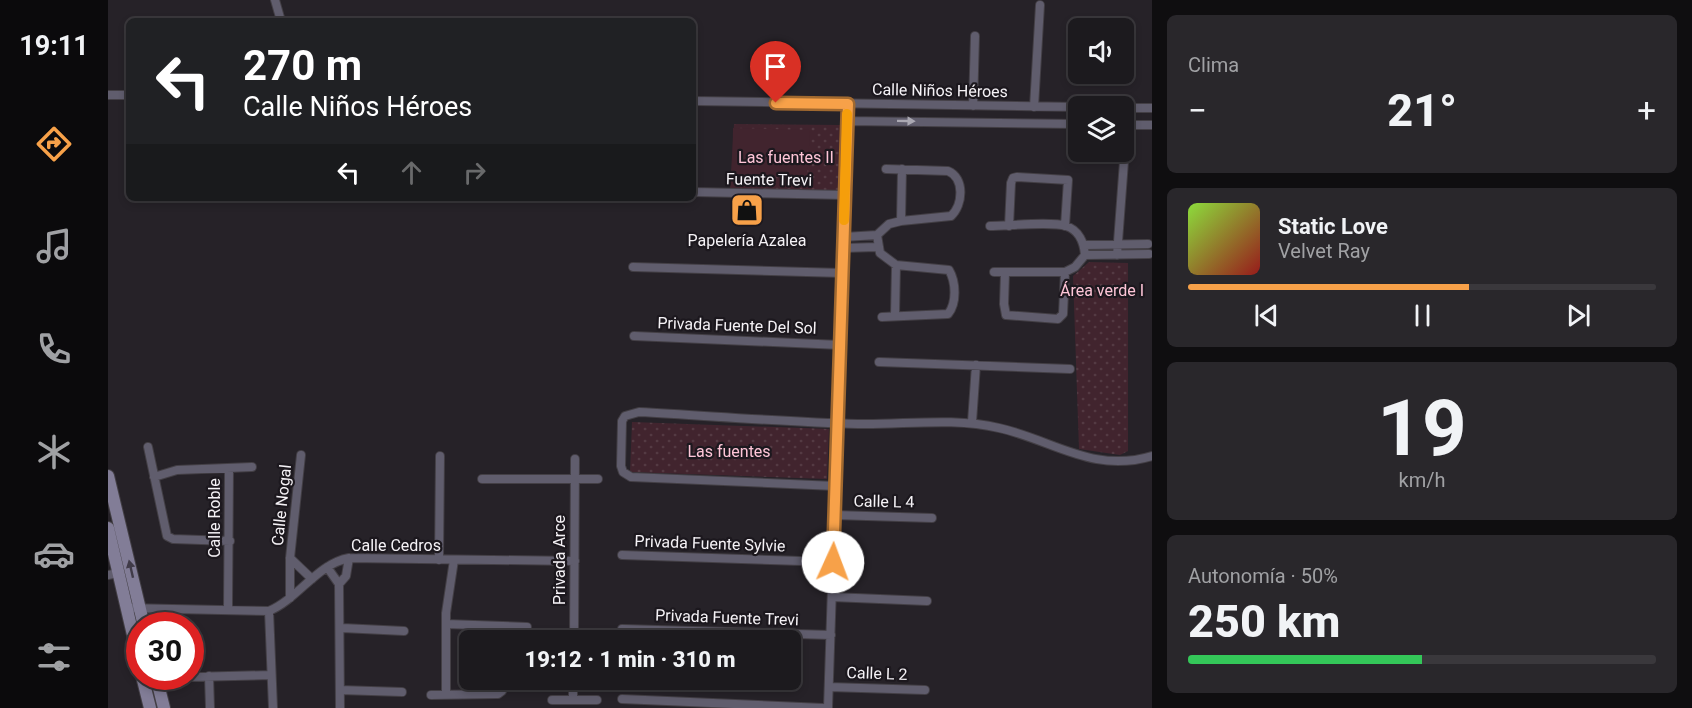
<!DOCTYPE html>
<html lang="es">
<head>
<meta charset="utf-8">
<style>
  body { margin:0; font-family:Roboto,sans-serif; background:#29272b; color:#f1f3f6; height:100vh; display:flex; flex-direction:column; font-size:22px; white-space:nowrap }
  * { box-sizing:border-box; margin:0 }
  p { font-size:20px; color:#a0a1a4 }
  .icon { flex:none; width:33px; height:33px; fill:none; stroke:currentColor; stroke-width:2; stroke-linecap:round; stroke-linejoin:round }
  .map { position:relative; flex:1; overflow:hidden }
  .details { display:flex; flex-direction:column; gap:15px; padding:15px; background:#0f0e10; width:540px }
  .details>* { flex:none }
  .guide { position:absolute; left:18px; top:18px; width:570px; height:183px; border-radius:9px; box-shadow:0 3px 9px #0003,0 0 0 2px #3a383c; background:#202124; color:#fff; overflow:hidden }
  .controls { position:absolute; left:960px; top:18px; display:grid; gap:12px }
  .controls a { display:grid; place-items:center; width:66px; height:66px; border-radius:9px; background:#1c1a1e; box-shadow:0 3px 9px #0003,0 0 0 2px #3a383c; font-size:30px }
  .speed { position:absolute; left:18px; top:612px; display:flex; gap:12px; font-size:30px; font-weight:700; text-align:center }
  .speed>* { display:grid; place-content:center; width:78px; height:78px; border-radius:50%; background:#1c1a1e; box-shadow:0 3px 9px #0003,0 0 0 2px #3a383c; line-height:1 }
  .speed .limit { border:9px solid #d22; background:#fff; color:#111 }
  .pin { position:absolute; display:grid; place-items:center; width:51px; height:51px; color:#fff; margin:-62px -26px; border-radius:50% 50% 50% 0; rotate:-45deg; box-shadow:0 0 6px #0007 }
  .pin .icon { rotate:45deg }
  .me { position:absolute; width:66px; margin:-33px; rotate:2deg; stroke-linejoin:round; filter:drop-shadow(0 0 4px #0008) }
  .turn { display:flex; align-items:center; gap:21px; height:126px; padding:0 18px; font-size:27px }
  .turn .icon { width:78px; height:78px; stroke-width:2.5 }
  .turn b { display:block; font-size:42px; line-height:51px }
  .lanes { display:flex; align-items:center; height:57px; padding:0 18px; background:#0003; justify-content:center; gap:30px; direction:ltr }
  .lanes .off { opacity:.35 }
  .big { font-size:45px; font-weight:800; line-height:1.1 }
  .details .card { flex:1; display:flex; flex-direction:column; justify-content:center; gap:9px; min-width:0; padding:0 21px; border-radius:9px; background:#29272b }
  .details .dial { align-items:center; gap:0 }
  .dial b { font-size:78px; line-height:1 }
  .song { display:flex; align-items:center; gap:18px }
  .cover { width:72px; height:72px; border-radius:9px; background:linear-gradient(135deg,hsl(90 70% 55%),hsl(0 70% 35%)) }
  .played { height:6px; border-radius:3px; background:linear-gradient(90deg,#f7a149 60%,#3a383c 60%) }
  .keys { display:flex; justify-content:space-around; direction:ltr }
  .heat { display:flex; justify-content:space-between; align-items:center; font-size:33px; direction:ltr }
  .charge { height:9px; border-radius:4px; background:linear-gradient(90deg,#34c759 50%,#3a383c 0) }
  .trip { position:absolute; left:351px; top:630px; width:342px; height:60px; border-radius:9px; background:#1c1a1e; box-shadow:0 3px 9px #0003,0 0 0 2px #3a383c; font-weight:800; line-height:60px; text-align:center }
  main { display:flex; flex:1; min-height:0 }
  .menu { display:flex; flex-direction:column; width:108px; justify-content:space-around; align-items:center; background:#0b0a0c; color:#a0a1a4 }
  .menu .icon { width:42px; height:42px }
  .menu .current { color:#f7a149 }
  .menu b { font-size:27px; color:#f1f3f6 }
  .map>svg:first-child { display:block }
  .park { fill:url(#park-dots) }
  .pitch { fill:#41242e }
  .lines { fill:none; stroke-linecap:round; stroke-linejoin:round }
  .minor-casing { stroke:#433f45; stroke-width:10 }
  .secondary-casing { stroke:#433f45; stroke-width:14 }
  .minor { stroke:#605d6d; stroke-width:8 }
  .secondary { stroke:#827d97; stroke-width:12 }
  .oneway { fill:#aaa8b2 }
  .oneway2 { fill:#403b48 }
  .route-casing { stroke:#a1692f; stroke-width:15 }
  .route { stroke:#f7a149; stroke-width:10 }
  .slow { stroke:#f59e0b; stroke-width:10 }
  .labels { text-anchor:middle; stroke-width:4.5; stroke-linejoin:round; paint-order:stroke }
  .street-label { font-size:16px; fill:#f5f2f6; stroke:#1c181e }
  .park-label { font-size:16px; fill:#fec5d7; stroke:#1c181e }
  .poi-label { font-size:16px; fill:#f5f2f6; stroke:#1c181e }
</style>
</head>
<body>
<main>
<nav class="menu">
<b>19:11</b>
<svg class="icon current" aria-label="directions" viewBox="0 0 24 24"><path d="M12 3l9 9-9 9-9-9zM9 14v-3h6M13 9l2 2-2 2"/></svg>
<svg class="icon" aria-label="music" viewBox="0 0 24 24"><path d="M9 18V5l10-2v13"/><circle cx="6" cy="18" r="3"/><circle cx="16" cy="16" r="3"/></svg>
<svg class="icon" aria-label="phone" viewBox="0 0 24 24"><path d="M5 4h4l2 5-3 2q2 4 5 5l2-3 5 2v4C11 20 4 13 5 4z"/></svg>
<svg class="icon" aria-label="climate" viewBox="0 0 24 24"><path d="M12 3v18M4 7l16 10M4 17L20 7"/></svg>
<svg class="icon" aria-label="car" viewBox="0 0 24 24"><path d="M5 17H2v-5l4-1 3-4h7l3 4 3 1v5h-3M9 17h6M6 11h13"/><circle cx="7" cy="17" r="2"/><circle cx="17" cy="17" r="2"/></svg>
<svg class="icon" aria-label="filters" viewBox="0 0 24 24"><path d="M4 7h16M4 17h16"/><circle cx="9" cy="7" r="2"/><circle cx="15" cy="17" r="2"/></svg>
</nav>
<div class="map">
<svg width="1044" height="708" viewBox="0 0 1044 708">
  <defs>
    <pattern id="park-dots" width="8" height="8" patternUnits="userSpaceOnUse" patternTransform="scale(1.5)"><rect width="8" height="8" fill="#41242e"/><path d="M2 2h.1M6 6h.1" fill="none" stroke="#543a43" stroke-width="1.8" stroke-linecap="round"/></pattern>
  </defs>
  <rect width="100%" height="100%" fill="#262228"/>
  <path class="park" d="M626,124L732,125L731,191L622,189Z
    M981,262L1020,263V451L1012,455L971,449L965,276Z
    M524,422L721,429L719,479L522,472Z"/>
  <path class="pitch" d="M625,128L702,130L699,178L624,176Z"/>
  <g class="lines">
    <defs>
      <path id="minor" d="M167,0L173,21
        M0,95H21
        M585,101L970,107
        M865,106L867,36
        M926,107L932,5
        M1017,108H1044
        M739,121L970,124
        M1016,125H1044
        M778,169L840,171C857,178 855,205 843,216L793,221
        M585,192L737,195
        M882,226C900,226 943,221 958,226C971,230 976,243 977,255L967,267L957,272H886
        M901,226L903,183L905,178L909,177L960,180L957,226
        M769,235L772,253L788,265L841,270C848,282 849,303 840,314L774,317
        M736,237L769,235L781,224L793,221L794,169
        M976,245L1040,244
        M735,248L769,247
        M977,255L1041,254
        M1009,255L1020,108
        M525,267L734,273
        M897,273L896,304L898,315L950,319L955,314L957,272
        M787,316L788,265
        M526,336L732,345
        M771,362L962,369
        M864,422L868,365
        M40,447L59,536L65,539L122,541
        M46,477L69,470L144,467
        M374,479H490
        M727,486L523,477L515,472L513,466L514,421L517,416L531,412C604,416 677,422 750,424C796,425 845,417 891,428C945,440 985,474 1044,456
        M726,515L824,518
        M514,555L725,562
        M182,558L204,579
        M331,560L332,456
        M219,567L231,584L232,708
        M0,575L10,573
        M231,584L238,576L241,558
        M724,597L819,601
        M182,598V558L193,455
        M18,608L161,611C191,598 209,564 241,558L467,561
        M120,608L121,469
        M161,611L165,708
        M338,624L419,627
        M234,628L296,631
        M514,629L723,635
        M399,640L400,627
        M466,640L467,459
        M101,676L102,708
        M83,677L163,675
        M721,687L817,690
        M232,690L294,692
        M338,694V613L346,560
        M323,695L390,694L394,691L398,680
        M465,699V680
        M514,699L715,708
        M444,700H489
        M720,708L740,104"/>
      <path id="secondary" d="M0,476L36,626
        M0,528L32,665
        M34,676L42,708
        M48,676L56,708"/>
    </defs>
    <use href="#minor" class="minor-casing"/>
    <use href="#secondary" class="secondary-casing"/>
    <use href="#minor" class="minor"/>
    <use href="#secondary" class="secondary"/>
  </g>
  <defs><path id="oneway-solid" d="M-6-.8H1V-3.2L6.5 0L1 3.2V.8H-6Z" transform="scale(1.5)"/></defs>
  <use class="oneway" href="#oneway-solid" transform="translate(798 121) rotate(1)"/>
  <use class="oneway2" href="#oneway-solid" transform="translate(23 569) rotate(-103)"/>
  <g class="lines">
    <defs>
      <path id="route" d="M668,103L740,104L725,562"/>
    </defs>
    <use href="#route" class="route-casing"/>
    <use href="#route" class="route"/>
    <path class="slow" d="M736,220L739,114"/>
  </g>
  <defs>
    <symbol id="shop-square" viewBox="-11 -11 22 22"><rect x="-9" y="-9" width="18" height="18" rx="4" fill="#f7a149" stroke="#1c181e"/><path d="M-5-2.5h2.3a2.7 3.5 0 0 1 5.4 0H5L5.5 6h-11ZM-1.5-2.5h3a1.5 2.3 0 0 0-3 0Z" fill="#111"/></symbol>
  </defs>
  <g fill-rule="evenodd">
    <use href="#shop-square" x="620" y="191" width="38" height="38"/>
  </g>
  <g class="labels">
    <g class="street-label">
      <text transform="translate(832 90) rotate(1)" y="6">Calle Niños Héroes</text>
      <text transform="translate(661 179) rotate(1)" y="6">Fuente Trevi</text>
      <text transform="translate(629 325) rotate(2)" y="6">Privada Fuente Del Sol</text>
      <text transform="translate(776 501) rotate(1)" y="6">Calle L 4</text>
      <text transform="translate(173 505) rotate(-84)" y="6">Calle Nogal</text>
      <text transform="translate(106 518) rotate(-90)" y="6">Calle Roble</text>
      <text transform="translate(602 543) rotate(2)" y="6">Privada Fuente Sylvie</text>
      <text x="288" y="551">Calle Cedros</text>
      <text transform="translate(451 560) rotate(-90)" y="6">Privada Arce</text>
      <text transform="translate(619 617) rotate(2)" y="6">Privada Fuente Trevi</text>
      <text transform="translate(769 673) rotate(2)" y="6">Calle L 2</text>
    </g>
    <g class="park-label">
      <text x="678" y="163">Las fuentes II</text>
      <text x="994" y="296">Área verde I</text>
      <text x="621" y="457">Las fuentes</text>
    </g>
    <g class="poi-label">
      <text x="639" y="246">Papelería Azalea</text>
    </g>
  </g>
</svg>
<div class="controls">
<a><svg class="icon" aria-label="sound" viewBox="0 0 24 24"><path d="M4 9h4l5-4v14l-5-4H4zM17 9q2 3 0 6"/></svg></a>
<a><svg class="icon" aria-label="layers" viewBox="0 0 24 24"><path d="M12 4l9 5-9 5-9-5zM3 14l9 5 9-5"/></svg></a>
</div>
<div class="speed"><div class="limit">30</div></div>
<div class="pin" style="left:668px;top:103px;background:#d93025"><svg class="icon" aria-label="arrive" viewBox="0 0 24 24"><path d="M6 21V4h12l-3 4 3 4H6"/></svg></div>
<svg class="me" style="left:725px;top:562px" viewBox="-20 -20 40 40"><circle r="19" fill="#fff"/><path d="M0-13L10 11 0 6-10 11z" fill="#f7a149"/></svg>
<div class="trip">19:12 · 1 min · 310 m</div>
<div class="guide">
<div class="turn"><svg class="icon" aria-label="left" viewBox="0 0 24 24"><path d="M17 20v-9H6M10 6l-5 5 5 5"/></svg><div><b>270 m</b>Calle Niños Héroes</div></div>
<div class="lanes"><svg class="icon" aria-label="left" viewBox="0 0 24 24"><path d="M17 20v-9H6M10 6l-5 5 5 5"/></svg><svg class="icon off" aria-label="ahead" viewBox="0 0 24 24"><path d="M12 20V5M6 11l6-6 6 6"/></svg><svg class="icon off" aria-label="right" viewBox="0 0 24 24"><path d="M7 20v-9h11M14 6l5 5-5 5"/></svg></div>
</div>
</div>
<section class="details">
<div class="card"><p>Clima</p>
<div class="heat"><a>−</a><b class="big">21°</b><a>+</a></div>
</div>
<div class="card">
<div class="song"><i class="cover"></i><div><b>Static Love</b><p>Velvet Ray</p></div></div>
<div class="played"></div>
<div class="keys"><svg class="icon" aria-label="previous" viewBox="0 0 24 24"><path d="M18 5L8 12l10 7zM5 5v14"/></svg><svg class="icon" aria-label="pause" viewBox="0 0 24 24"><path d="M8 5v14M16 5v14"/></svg><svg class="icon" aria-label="next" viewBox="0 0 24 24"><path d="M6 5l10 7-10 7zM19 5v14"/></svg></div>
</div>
<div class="card dial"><b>19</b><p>km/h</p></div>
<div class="card"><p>Autonomía · 50%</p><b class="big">250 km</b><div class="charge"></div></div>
</section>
</main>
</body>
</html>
